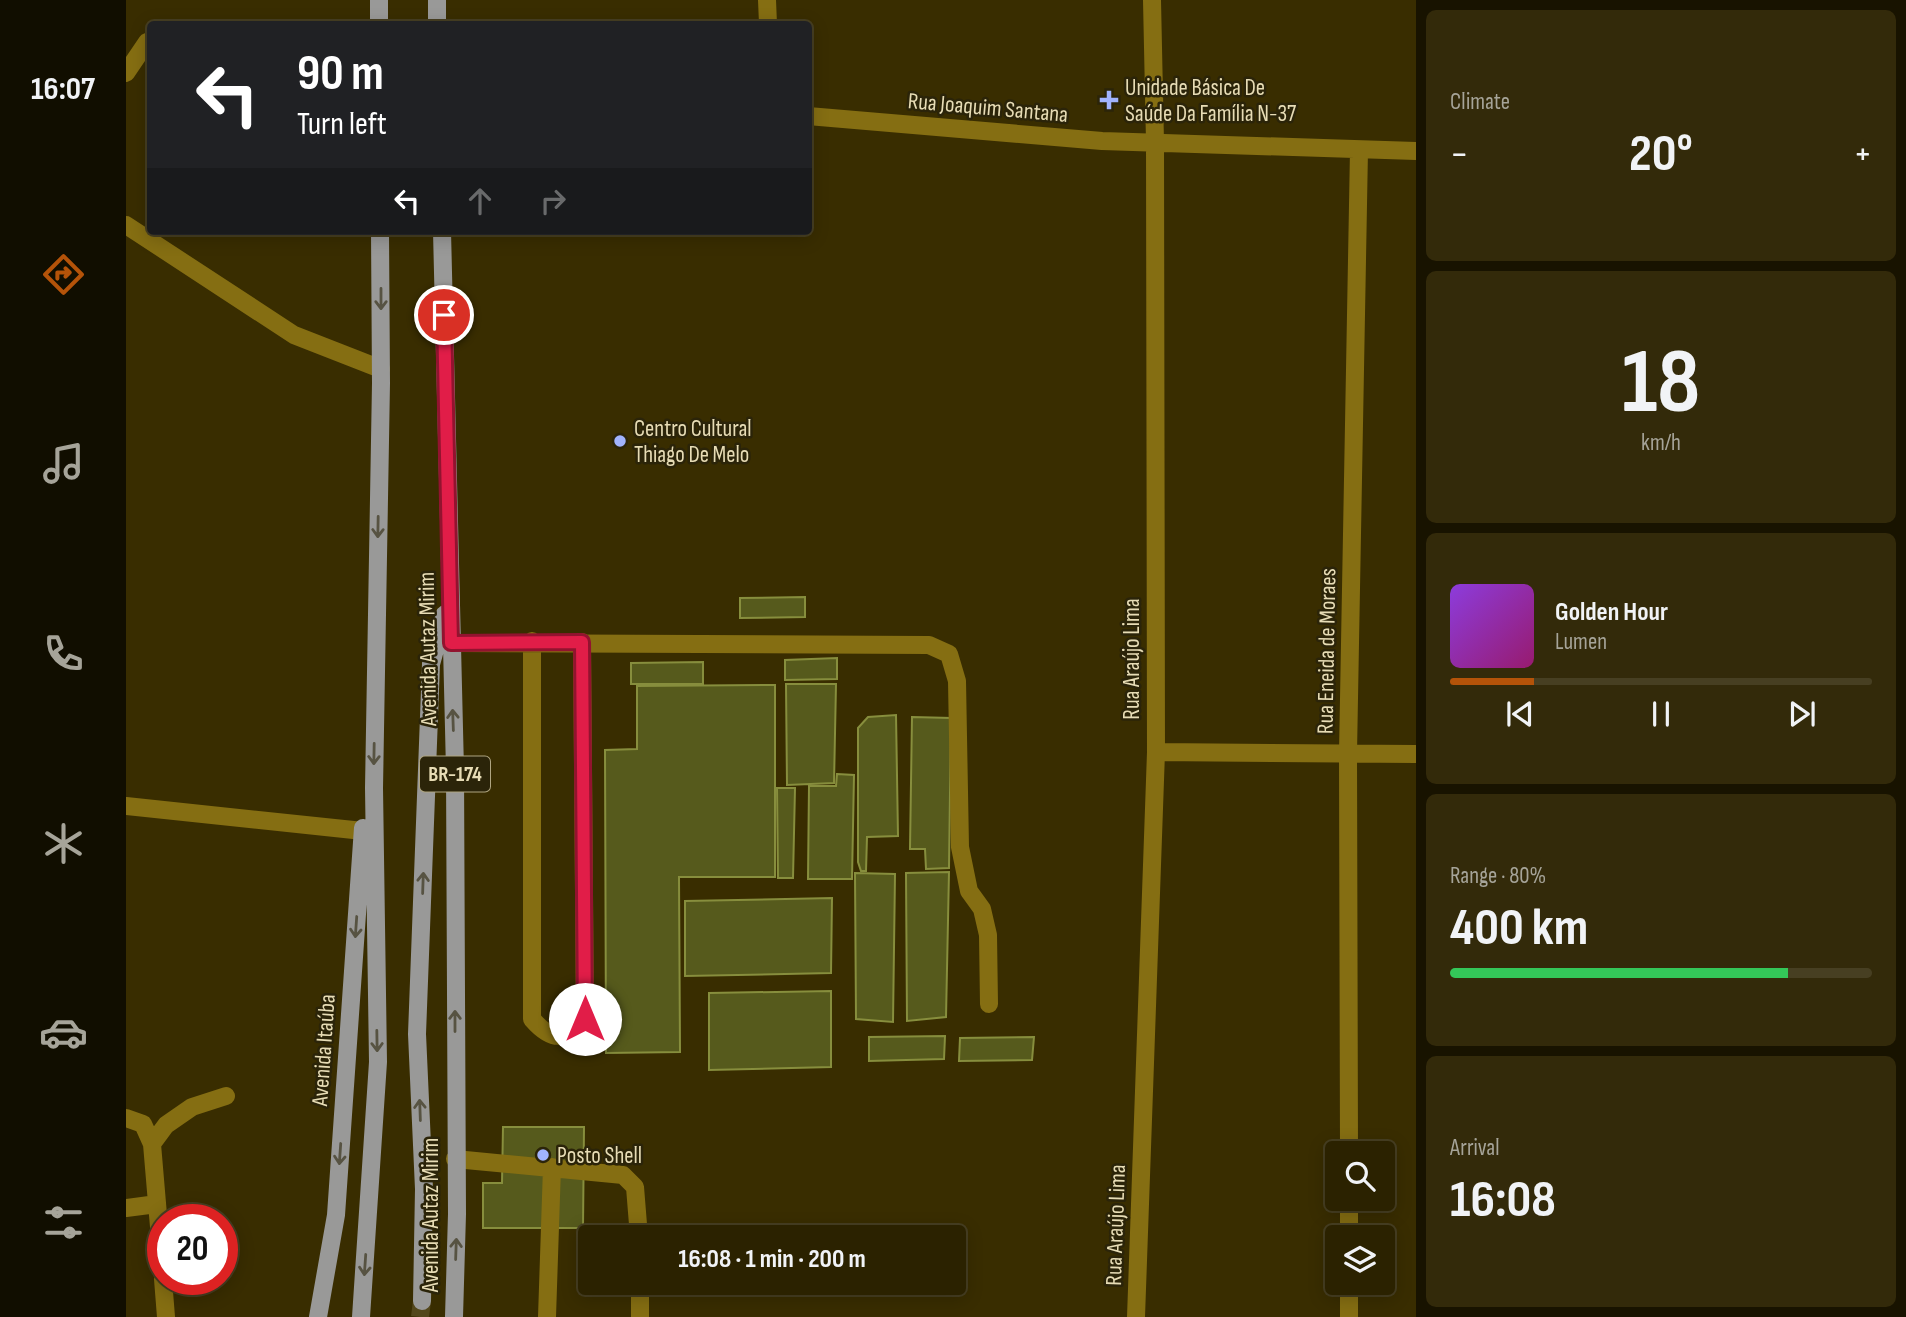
<!DOCTYPE html>
<html lang="en">
<head>
<meta charset="utf-8">
<style>
  body { margin:0; font-family:"Sofia Sans Condensed",sans-serif; background:#332a0a; color:#f1f3f6; height:100vh; display:flex; flex-direction:column; font-size:26px; white-space:nowrap }
  * { box-sizing:border-box; margin:0 }
  p { font-size:23px; color:#a6a499 }
  .icon { flex:none; width:38px; height:38px; fill:none; stroke:currentColor; stroke-width:2; stroke-linecap:round; stroke-linejoin:round }
  .map { position:relative; flex:1; overflow:hidden }
  .drawer { display:flex; flex-direction:column; gap:10px; padding:10px; background:#181300; width:490px }
  .drawer>* { flex:none }
  .hud { position:absolute; left:21px; top:21px; width:665px; height:214px; border-radius:7px; box-shadow:0 4px 18px #0003,0 0 0 2px #473f22; background:#202124; color:#fff; overflow:hidden }
  .tools { position:absolute; left:1199px; top:1141px; display:grid; gap:14px }
  .tools a { display:grid; place-items:center; width:70px; height:70px; border-radius:7px; background:#2b2200; box-shadow:0 4px 18px #0003,0 0 0 2px #473f22; font-size:35px }
  .speed { position:absolute; left:21px; top:1204px; display:flex; gap:14px; font-size:35px; font-weight:700; text-align:center }
  .speed>* { display:grid; place-content:center; width:91px; height:91px; border-radius:50%; background:#2b2200; box-shadow:0 4px 18px #0003,0 0 0 2px #473f22; line-height:1 }
  .speed .limit { border:10px solid #d22; background:#fff; color:#111 }
  .pin { position:absolute; display:grid; place-items:center; width:60px; height:60px; color:#fff; margin:-30px; border:4px solid #fff; border-radius:50%; box-shadow:0 2px 7px #0007 }
  .me { position:absolute; width:77px; margin:-38px; rotate:0deg; stroke-linejoin:round; filter:drop-shadow(0 0 5px #0008) }
  .turn { display:flex; align-items:center; gap:24px; height:147px; padding:0 35px; font-size:32px }
  .turn .icon { width:91px; height:91px; stroke-width:2.5 }
  .turn b { display:block; font-size:49px; line-height:60px }
  .lanes { display:flex; align-items:center; height:66px; padding:0 35px; background:#0003; justify-content:center; gap:35px; direction:ltr }
  .lanes .off { opacity:.35 }
  .big { font-size:52px; font-weight:700; line-height:1.1 }
  .drawer .tile { flex:1; display:flex; flex-direction:column; justify-content:center; gap:10px; min-width:0; padding:0 24px; border-radius:10px; background:#332a0a }
  .drawer .dial { align-items:center; gap:0 }
  .dial b { font-size:91px; line-height:1 }
  .song { display:flex; align-items:center; gap:21px }
  .cover { width:84px; height:84px; border-radius:10px; background:linear-gradient(135deg,hsl(270 70% 55%),hsl(320 70% 35%)) }
  .played { height:7px; border-radius:4px; background:linear-gradient(90deg,#b45309 20%,#473f22 20%) }
  .keys { display:flex; justify-content:space-around; direction:ltr }
  .heat { display:flex; justify-content:space-between; align-items:center; font-size:38px; direction:ltr }
  .charge { height:10px; border-radius:5px; background:linear-gradient(90deg,#34c759 80%,#473f22 0) }
  .trip { position:absolute; left:452px; top:1225px; width:388px; height:70px; border-radius:7px; background:#2b2200; box-shadow:0 4px 18px #0003,0 0 0 2px #473f22; font-weight:700; line-height:70px; text-align:center }
  main { display:flex; flex:1; min-height:0 }
  .dock { display:flex; flex-direction:column; width:126px; justify-content:space-around; align-items:center; background:#110e00; color:#a6a499 }
  .dock .icon { width:49px; height:49px }
  .dock .on { color:#b45309 }
  .dock b { font-size:32px; color:#f1f3f6 }
  .map>svg:first-child { display:block }
  .building { fill:#565a1c; stroke:#878e3d; stroke-width:2 }
  .lines { fill:none; stroke-linecap:round; stroke-linejoin:round }
  .major-tunnel { stroke:#53471b; stroke-width:18; stroke-dasharray:18 9; stroke-linecap:butt }
  .minor { stroke:#856e12; stroke-width:18 }
  .major { stroke:#999998; stroke-width:18 }
  .oneway { stroke:#575342 }
  .route-casing { stroke:#92132f; stroke-width:18 }
  .route { stroke:#e11d48; stroke-width:12 }
  .poi-dot { fill:#a1b3fd; stroke:#2b2409; stroke-width:2.5 }
  .labels { text-anchor:middle; stroke-width:5; stroke-linejoin:round; paint-order:stroke }
  .shield { fill:#2b2409; stroke:#afa581; stroke-width:2 }
  .shield-label { font-size:21px; font-weight:bold; fill:#e7dcb5 }
  .poi-label { font-size:23px; fill:#e7dcb5; stroke:#2b2409; text-anchor:start }
  .street-label { font-size:23px; fill:#e7dcb5; stroke:#2b2409 }
</style>
</head>
<body>
<main>
<nav class="dock">
<b>16:07</b>
<svg class="icon on" aria-label="directions" viewBox="0 0 24 24"><path d="M12 3l9 9-9 9-9-9zM9 14v-3h6M13 9l2 2-2 2"/></svg>
<svg class="icon" aria-label="music" viewBox="0 0 24 24"><path d="M9 18V5l10-2v13"/><circle cx="6" cy="18" r="3"/><circle cx="16" cy="16" r="3"/></svg>
<svg class="icon" aria-label="phone" viewBox="0 0 24 24"><path d="M5 4h4l2 5-3 2q2 4 5 5l2-3 5 2v4C11 20 4 13 5 4z"/></svg>
<svg class="icon" aria-label="climate" viewBox="0 0 24 24"><path d="M12 3v18M4 7l16 10M4 17L20 7"/></svg>
<svg class="icon" aria-label="car" viewBox="0 0 24 24"><path d="M5 17H2v-5l4-1 3-4h7l3 4 3 1v5h-3M9 17h6M6 11h13"/><circle cx="7" cy="17" r="2"/><circle cx="17" cy="17" r="2"/></svg>
<svg class="icon" aria-label="filters" viewBox="0 0 24 24"><path d="M4 7h16M4 17h16"/><circle cx="9" cy="7" r="2"/><circle cx="15" cy="17" r="2"/></svg>
</nav>
<div class="map">
<svg width="1290" height="1317" viewBox="0 0 1290 1317">
  <rect width="100%" height="100%" fill="#392d00"/>
  <path class="building" d="M679,597V617L614,618V598Z
    M711,658V679L659,680V660Z
    M577,662V684H505V663Z
    M660,684H710L708,783L661,785Z
    M649,685V877H553L554,1052L480,1053L479,750L511,749V686Z
    M770,715L772,836L741,837L740,871H735L732,862V728L742,717Z
    M786,717L825,718L823,868L800,869L799,849H784Z
    M711,774L728,775L726,879H682L683,786H710Z
    M651,788H669L667,878H652Z
    M823,872L820,1017L781,1021L780,873Z
    M729,873L769,874L767,1022L730,1019Z
    M706,898L705,973L559,976V901Z
    M705,991V1067L583,1070V993Z
    M819,1036L818,1059L743,1061V1037Z
    M908,1037L906,1060L833,1061L834,1038Z
    M377,1127H458L457,1228H357V1183H376Z"/>
  <g class="lines">
    <path class="major-tunnel" d="M294,1317L296,1301"/>
    <path class="minor" d="M641,0L642,24
      M0,73L21,42L24,41
      M682,116L976,141L1290,151
      M0,225L168,335L255,369
      M406,641V1019C425,1041 440,1042 459,1019L456,642
      M325,643L803,645L823,654L831,681L834,847L843,891L856,909L862,935L863,1004
      M1030,752L1290,754
      M0,806L237,831
      M0,1118L17,1124L26,1144
      M1223,1153L1222,753L1233,150
      M329,1159L497,1175L509,1187L513,1237
      M1223,1199V1237
      M0,1208L31,1204
      M37,1274L26,1144L40,1125L66,1107L100,1096
      M37,1279L40,1317
      M514,1283V1317
      M1223,1283V1317
      M421,1317L426,1167
      M1010,1317L1030,752L1029,142L1026,0"/>
    <path class="major" d="M253,0V24
      M311,0V24
      M316,231L329,770L331,1214L328,1317
      M296,1301L298,1189L291,1034L305,664L319,614
      M192,1317L210,1215L237,828
      M235,1317L252,1062L248,788L255,383L254,231"/>
  </g>
  <defs><path id="oneway-shaft" d="M-6 0H5M1.5-3L5.5 0L1.5 3" fill="none" stroke-width="1.6" stroke-linecap="round" stroke-linejoin="round" transform="scale(1.75)"/></defs>
  <g class="oneway">
    <use href="#oneway-shaft" transform="translate(255 299) rotate(90)"/>
    <use href="#oneway-shaft" transform="translate(252 527) rotate(91)"/>
    <use href="#oneway-shaft" transform="translate(327 720) rotate(-92)"/>
    <use href="#oneway-shaft" transform="translate(248 754) rotate(91)"/>
    <use href="#oneway-shaft" transform="translate(297 883) rotate(-88)"/>
    <use href="#oneway-shaft" transform="translate(230 927) rotate(94)"/>
    <use href="#oneway-shaft" transform="translate(329 1021) rotate(-90)"/>
    <use href="#oneway-shaft" transform="translate(251 1041) rotate(89)"/>
    <use href="#oneway-shaft" transform="translate(294 1110) rotate(-92)"/>
    <use href="#oneway-shaft" transform="translate(214 1154) rotate(94)"/>
    <use href="#oneway-shaft" transform="translate(330 1249) rotate(-88)"/>
    <use href="#oneway-shaft" transform="translate(239 1265) rotate(94)"/>
  </g>
  <g class="lines">
    <defs>
      <path id="route" d="M318,315L325,643L456,642L459,1019"/>
    </defs>
    <use href="#route" class="route-casing"/>
    <use href="#route" class="route"/>
  </g>
  <g class="poi-dot">
    <path d="M979.5 89.5h7v7h7v7h-7v7h-7v-7h-7v-7h7z"/>
    <circle cx="494" cy="441" r="7"/>
    <circle cx="417" cy="1155" r="7"/>
  </g>
  <g class="labels">
    <rect class="shield" x="294" y="756.5" width="70" height="35" rx="5"/>
    <g class="shield-label">
      <text x="329" y="781">BR-174</text>
    </g>
    <g class="poi-label">
      <text x="999" y="95">Unidade Básica De<tspan x="999" dy="26">Saúde Da Família N-37</tspan></text>
      <text x="508" y="436">Centro Cultural<tspan x="508" dy="26">Thiago De Melo</tspan></text>
      <text x="431" y="1163">Posto Shell</text>
    </g>
    <g class="street-label">
      <text transform="translate(862 107) rotate(5)" y="8">Rua Joaquim Santana</text>
      <text transform="translate(301 649) rotate(-91)" y="8">Avenida Autaz Mirim</text>
      <text transform="translate(1200 651) rotate(-89)" y="8">Rua Eneida de Moraes</text>
      <text transform="translate(1005 659) rotate(-90)" y="8">Rua Araújo Lima</text>
      <text transform="translate(197 1050) rotate(-86)" y="8">Avenida Itaúba</text>
      <text transform="translate(304 1215) rotate(-90)" y="8">Avenida Autaz Mirim</text>
      <text transform="translate(989 1225) rotate(-88)" y="8">Rua Araújo Lima</text>
    </g>
  </g>
</svg>
<div class="tools">
<a><svg class="icon" aria-label="search" viewBox="0 0 24 24"><circle cx="10" cy="10" r="6"/><path d="M15 15l6 6"/></svg></a>
<a><svg class="icon" aria-label="layers" viewBox="0 0 24 24"><path d="M12 4l9 5-9 5-9-5zM3 14l9 5 9-5"/></svg></a>
</div>
<div class="speed"><div class="limit">20</div></div>
<div class="pin" style="left:318px;top:315px;background:#d93025"><svg class="icon" aria-label="arrive" viewBox="0 0 24 24"><path d="M6 21V4h12l-3 4 3 4H6"/></svg></div>
<svg class="me" style="left:459px;top:1019px" viewBox="-20 -20 40 40"><circle r="19" fill="#fff"/><path d="M0-13L10 11 0 6-10 11z" fill="#e11d48"/></svg>
<div class="trip">16:08 · 1 min · 200 m</div>
<div class="hud">
<div class="turn"><svg class="icon" aria-label="left" viewBox="0 0 24 24"><path d="M17 20v-9H6M10 6l-5 5 5 5"/></svg><div><b>90 m</b>Turn left</div></div>
<div class="lanes"><svg class="icon" aria-label="left" viewBox="0 0 24 24"><path d="M17 20v-9H6M10 6l-5 5 5 5"/></svg><svg class="icon off" aria-label="ahead" viewBox="0 0 24 24"><path d="M12 20V5M6 11l6-6 6 6"/></svg><svg class="icon off" aria-label="right" viewBox="0 0 24 24"><path d="M7 20v-9h11M14 6l5 5-5 5"/></svg></div>
</div>
</div>
<section class="drawer">
<div class="tile"><p>Climate</p>
<div class="heat"><a>−</a><b class="big">20°</b><a>+</a></div>
</div>
<div class="tile dial"><b>18</b><p>km/h</p></div>
<div class="tile">
<div class="song"><i class="cover"></i><div><b>Golden Hour</b><p>Lumen</p></div></div>
<div class="played"></div>
<div class="keys"><svg class="icon" aria-label="previous" viewBox="0 0 24 24"><path d="M18 5L8 12l10 7zM5 5v14"/></svg><svg class="icon" aria-label="pause" viewBox="0 0 24 24"><path d="M8 5v14M16 5v14"/></svg><svg class="icon" aria-label="next" viewBox="0 0 24 24"><path d="M6 5l10 7-10 7zM19 5v14"/></svg></div>
</div>
<div class="tile"><p>Range · 80%</p><b class="big">400 km</b><div class="charge"></div></div>
<div class="tile"><p>Arrival</p><b class="big">16:08</b></div>
</section>
</main>
</body>
</html>
